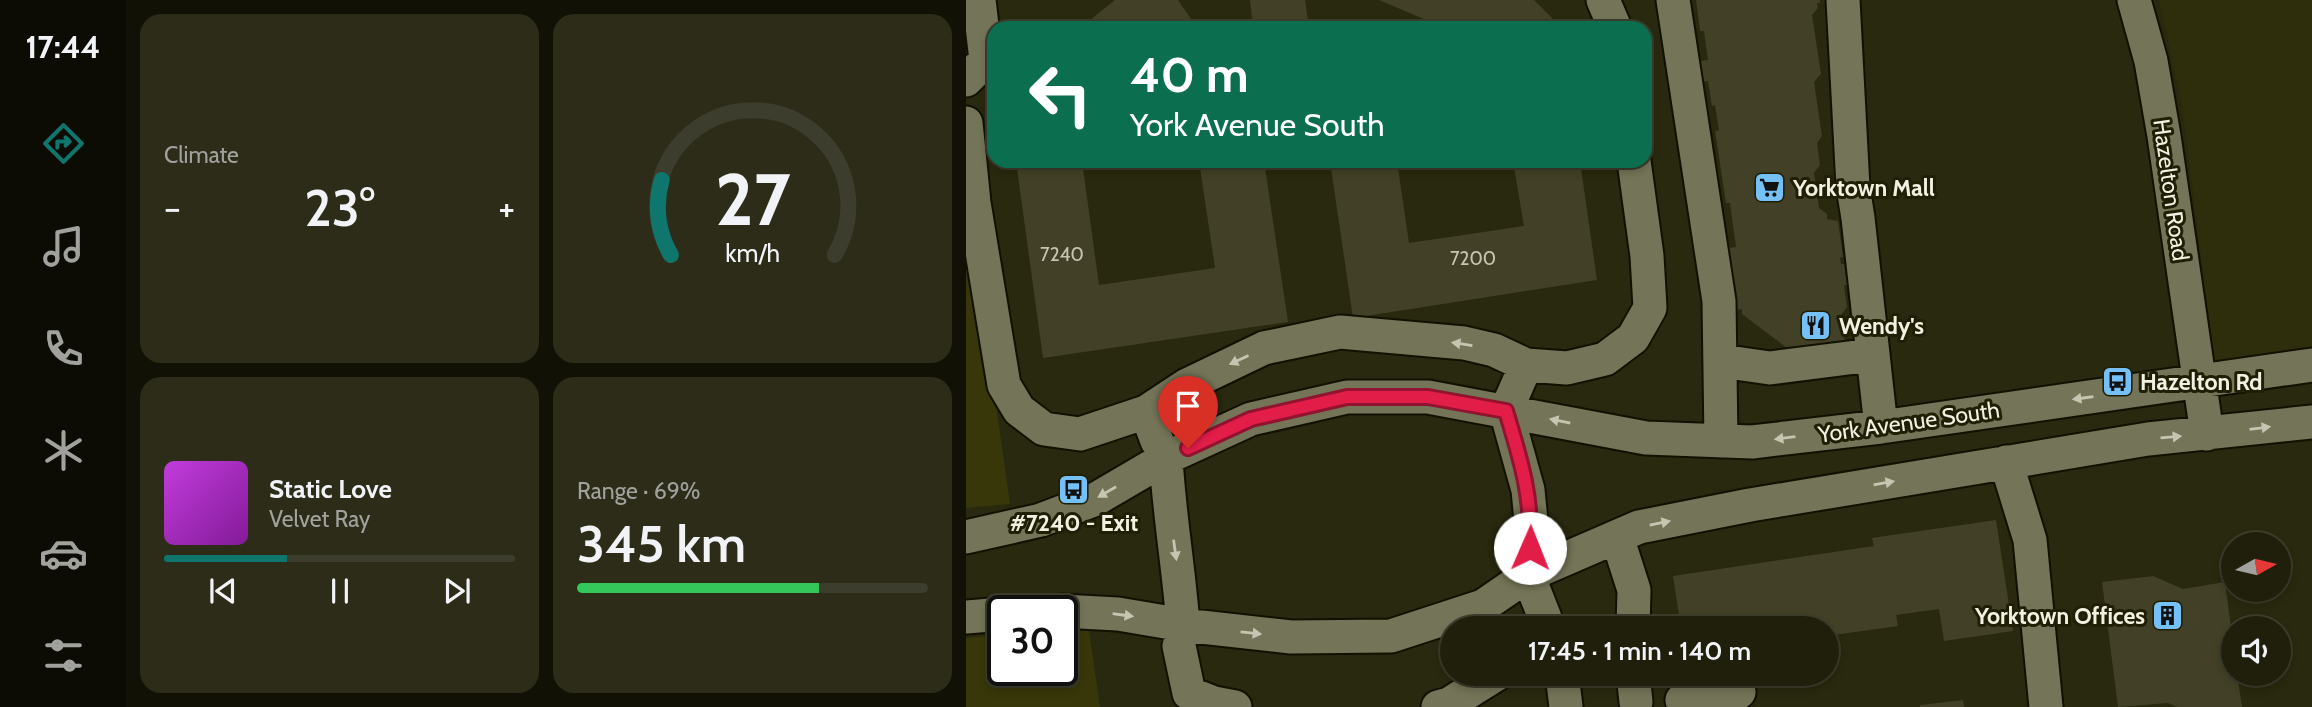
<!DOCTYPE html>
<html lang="en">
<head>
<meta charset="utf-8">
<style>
  body { margin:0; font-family:Cabin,sans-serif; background:#2c2c19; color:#f1f3f6; height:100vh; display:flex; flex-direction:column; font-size:26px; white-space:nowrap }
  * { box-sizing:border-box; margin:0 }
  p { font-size:23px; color:#a1a29d }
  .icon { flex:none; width:38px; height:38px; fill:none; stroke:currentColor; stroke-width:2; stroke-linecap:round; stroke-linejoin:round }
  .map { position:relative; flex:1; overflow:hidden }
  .details { display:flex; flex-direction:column; gap:14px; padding:14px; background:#111106; width:840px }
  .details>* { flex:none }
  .guide { position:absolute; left:21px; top:21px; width:665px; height:147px; border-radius:21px; box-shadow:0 4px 10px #0003,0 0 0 2px #3c3d2c; background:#0b6e4f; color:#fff; overflow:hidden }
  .needle { width:46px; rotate:82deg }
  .tools { position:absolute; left:1255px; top:532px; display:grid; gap:14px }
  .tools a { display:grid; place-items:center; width:70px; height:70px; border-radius:50%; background:#1f1f0b; box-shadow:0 4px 10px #0003,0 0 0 2px #3c3d2c; font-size:35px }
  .speed { position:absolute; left:21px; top:595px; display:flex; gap:14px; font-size:35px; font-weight:700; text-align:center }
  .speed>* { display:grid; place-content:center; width:91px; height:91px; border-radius:50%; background:#1f1f0b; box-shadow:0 4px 10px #0003,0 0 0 2px #3c3d2c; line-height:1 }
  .speed .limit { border:4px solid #111; border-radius:10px; background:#fff; color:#111 }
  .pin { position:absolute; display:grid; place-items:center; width:60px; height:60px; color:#fff; margin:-72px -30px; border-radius:50% 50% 50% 0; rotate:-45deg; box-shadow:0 0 7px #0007 }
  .pin .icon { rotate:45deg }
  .me { position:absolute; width:77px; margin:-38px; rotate:1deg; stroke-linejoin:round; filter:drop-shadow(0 0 5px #0008) }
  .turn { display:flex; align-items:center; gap:24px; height:147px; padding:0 28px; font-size:32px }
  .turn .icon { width:91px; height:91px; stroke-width:2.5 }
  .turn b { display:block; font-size:49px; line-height:60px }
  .big { font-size:52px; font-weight:600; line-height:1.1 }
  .details .widget { flex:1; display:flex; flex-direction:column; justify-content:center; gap:10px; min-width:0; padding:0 24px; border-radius:21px; background:#2c2c19 }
  .details .dial { align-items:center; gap:0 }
  .dial svg { height:182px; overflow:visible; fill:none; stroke:#3c3d2c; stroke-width:7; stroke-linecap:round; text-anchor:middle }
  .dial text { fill:#f1f3f6; stroke:none }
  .song { display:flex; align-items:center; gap:21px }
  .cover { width:84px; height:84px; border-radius:10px; background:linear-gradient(135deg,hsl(290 70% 55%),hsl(290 70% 35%)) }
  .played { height:7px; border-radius:4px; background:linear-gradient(90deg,#0f766e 35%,#3c3d2c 35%) }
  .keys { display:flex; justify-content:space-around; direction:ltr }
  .heat { display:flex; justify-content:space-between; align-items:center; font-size:38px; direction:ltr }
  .charge { height:10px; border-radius:5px; background:linear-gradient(90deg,#34c759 69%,#3c3d2c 0) }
  .details .tiles { flex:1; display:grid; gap:14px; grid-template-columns:repeat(2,1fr) }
  .trip { position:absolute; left:474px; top:616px; width:399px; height:70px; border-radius:35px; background:#1f1f0b; box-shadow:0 4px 10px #0003,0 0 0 2px #3c3d2c; font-weight:600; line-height:70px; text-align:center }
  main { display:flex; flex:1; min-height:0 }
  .tabs { display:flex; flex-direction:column; width:126px; justify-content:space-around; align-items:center; background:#0c0c04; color:#a1a29d }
  .tabs .icon { width:49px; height:49px }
  .tabs .on { color:#0f766e }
  .tabs b { font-size:32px; color:#f1f3f6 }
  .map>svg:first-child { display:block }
  .built { fill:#2f2e0c }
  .green { fill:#383709 }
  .building { fill:#424127 }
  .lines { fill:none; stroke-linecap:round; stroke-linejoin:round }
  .minor-casing { stroke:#121100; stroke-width:37 }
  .minor { stroke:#747458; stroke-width:33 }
  .oneway { fill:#c5c5b1 }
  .route-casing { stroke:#92132f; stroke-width:18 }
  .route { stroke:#e11d48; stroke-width:12 }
  .labels { text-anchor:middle; stroke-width:6; stroke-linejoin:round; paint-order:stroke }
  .number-label { font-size:19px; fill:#c5c5b2 }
  .poi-label { font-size:23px; font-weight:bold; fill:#f1f1e1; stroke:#201f05; text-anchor:start }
  .street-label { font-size:23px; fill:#f1f1e1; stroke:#201f05 }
</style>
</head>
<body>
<main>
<nav class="tabs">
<b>17:44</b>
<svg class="icon on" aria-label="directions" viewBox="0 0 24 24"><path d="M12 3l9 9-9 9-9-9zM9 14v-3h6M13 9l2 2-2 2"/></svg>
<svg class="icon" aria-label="music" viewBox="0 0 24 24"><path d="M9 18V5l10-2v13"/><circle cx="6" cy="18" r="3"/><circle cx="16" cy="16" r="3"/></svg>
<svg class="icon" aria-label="phone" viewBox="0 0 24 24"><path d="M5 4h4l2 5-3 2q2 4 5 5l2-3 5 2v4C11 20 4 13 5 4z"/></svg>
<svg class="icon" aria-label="climate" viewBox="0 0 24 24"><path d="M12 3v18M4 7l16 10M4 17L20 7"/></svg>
<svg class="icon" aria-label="car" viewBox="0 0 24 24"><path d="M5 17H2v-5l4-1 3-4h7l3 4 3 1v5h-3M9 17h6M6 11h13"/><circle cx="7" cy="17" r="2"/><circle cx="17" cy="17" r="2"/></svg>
<svg class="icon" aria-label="filters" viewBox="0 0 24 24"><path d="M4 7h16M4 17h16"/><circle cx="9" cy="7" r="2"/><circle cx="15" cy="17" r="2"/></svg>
</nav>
<section class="details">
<div class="tiles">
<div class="widget"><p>Climate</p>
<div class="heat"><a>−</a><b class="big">23°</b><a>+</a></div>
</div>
<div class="widget dial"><svg viewBox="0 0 100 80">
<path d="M14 69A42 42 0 1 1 86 69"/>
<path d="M14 69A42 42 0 0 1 10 36" stroke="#0f766e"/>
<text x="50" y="56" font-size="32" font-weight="700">27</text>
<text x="50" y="72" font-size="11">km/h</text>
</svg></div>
<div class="widget">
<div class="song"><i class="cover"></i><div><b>Static Love</b><p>Velvet Ray</p></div></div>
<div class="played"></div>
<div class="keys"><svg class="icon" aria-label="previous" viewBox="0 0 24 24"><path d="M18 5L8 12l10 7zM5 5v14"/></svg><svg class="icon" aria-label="pause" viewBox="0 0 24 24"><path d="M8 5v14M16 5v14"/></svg><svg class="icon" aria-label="next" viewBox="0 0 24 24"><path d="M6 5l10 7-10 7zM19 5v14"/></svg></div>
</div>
<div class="widget"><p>Range · 69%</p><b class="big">345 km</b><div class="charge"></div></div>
</div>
</section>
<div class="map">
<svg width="1346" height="707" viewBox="0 0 1346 707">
  <rect width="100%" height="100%" fill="#29290f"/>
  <path class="built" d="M1193,0H1346V379L1252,392L1216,105Z"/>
  <path class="green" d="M0,190L44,504L0,508Z
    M96,630L123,631L134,707H0V638L37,634V670H96Z"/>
  <path class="building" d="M149,0H212L225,19L214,28H114Z
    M284,0H339L343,28H287Z
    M413,0H568L596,28H479Z
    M730,0H854V3H851L852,8L846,15L855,74L848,82L856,136L851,143L854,165L848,173L853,208L861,214V219L872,221L877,257L874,258L875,264H878L881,285H878L881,307L875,315L879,343L825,351L776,314V309L770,310L761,248L770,247L764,203H760L749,131L753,130L749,105L746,106L742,81L727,83L724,62L742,60L738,31H734Z
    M50,161H116L133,285L249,268L233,161H298L322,322L77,358Z
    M364,161H431L443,243L558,226L547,161H614L631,280L387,318Z
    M1030,520L1047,631L978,641L973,609L930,615L932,626L861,636V628H715L707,576L908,546L906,538Z
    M1187,576L1217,589L1259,582L1267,643V674H1271L1276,707H1211L1202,703L1152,707L1136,582Z
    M997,700L998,707H954V705Z"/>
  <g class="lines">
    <defs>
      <path id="minor" d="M637,0L649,28
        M707,0L753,301L755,441
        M877,0L887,187L892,218L915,427
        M1168,0L1185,61L1198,136L1241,434
        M0,80L20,60L13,0
        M0,123L8,203L38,385L53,410L78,429L114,434L180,412L191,441
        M755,361L804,368L906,355
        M540,411L560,365L601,368L639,359L667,338L684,308L681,256L668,161
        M540,411L562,490L565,521L562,575L579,618L580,628
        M180,412L221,385L298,348L374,332L498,343L528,350L560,365
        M200,458C203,514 213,569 217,625
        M1040,462L1064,540L1080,707
        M0,537L75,520L130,499L200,458L285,419L381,397H462L680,438L786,442L915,427L1346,365
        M651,537L668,590L667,628
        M96,611L152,614L217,625L325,637L425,636L517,606L562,575L673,527L784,505L1182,439L1346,422
        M0,617L37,614
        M213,646L223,693L248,703L269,707
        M596,674L600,707
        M667,674L670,702
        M716,700L773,692
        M472,707L483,704L531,674"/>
    </defs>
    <use href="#minor" class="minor-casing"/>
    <use href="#minor" class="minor"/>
  </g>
  <defs><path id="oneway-solid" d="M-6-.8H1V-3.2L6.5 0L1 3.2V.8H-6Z" transform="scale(1.75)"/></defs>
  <g class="oneway">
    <use href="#oneway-solid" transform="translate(496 344) rotate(-171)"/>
    <use href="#oneway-solid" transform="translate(273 360) rotate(155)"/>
    <use href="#oneway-solid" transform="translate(1117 398) rotate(172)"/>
    <use href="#oneway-solid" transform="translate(594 421) rotate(-169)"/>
    <use href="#oneway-solid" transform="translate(1294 428) rotate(-7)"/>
    <use href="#oneway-solid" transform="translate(1205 437) rotate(-5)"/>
    <use href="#oneway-solid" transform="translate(819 438) rotate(173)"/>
    <use href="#oneway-solid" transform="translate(918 483) rotate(-10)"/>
    <use href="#oneway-solid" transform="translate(141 492) rotate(150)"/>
    <use href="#oneway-solid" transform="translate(694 523) rotate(-11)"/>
    <use href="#oneway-solid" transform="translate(209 550) rotate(82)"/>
    <use href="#oneway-solid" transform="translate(157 615) rotate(8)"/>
    <use href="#oneway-solid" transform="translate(285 633) rotate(6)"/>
  </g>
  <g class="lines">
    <defs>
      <path id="route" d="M222,448L285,419L381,397H462L540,411C555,461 566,495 564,548"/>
    </defs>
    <use href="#route" class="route-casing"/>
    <use href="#route" class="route"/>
  </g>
  <defs>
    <symbol id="supermarket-square" viewBox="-11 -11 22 22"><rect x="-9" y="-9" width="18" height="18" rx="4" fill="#75c0f6" stroke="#201f05"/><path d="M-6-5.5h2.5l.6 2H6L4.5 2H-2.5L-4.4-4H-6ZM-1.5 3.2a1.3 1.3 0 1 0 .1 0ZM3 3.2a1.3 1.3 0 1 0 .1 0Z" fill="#111"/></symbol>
    <symbol id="restaurant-square" viewBox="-11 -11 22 22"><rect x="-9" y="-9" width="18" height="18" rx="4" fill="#75c0f6" stroke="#201f05"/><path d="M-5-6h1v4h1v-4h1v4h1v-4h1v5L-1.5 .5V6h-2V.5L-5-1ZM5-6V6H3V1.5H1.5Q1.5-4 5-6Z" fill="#111"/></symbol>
    <symbol id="bus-square" viewBox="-11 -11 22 22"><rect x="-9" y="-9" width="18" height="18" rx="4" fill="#75c0f6" stroke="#201f05"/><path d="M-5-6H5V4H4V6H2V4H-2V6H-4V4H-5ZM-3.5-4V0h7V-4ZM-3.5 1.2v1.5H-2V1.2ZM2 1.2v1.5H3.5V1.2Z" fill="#111"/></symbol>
    <symbol id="building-square" viewBox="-11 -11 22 22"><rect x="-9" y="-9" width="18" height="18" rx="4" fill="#75c0f6" stroke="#201f05"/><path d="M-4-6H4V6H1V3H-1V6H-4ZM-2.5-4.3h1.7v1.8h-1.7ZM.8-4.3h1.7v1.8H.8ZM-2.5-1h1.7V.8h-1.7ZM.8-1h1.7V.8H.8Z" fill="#111"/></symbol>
  </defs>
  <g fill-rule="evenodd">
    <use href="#supermarket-square" x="786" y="170" width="35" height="35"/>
    <use href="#restaurant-square" x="832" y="308" width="35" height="35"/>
    <use href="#bus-square" x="1134" y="364" width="35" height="35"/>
    <use href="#bus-square" x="90" y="472" width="35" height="35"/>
    <use href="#building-square" x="1184" y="598" width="35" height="35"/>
  </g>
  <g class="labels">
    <g class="number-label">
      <text x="96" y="261">7240</text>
      <text x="507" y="265">7200</text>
    </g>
    <g class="poi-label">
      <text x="827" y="196">Yorktown Mall</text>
      <text x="873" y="334">Wendy's</text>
      <text x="1174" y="390">Hazelton Rd</text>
      <text x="108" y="531" text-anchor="middle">#7240 - Exit</text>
      <text x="1179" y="624" text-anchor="end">Yorktown Offices</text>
    </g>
    <g class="street-label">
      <text transform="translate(1205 190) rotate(82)" y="8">Hazelton Road</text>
      <text transform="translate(943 422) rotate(-8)" y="8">York Avenue South</text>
    </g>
  </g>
</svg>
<div class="tools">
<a><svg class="needle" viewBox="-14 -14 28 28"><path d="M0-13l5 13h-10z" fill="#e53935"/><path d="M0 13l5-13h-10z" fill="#a1a29d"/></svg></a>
<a><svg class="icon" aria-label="sound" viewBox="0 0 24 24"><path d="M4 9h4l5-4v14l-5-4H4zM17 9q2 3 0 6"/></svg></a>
</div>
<div class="speed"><div class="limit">30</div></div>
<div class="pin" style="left:222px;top:448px;background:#d93025"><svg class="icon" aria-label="arrive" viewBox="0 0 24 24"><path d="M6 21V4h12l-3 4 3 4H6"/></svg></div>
<svg class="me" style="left:564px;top:548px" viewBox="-20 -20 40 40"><circle r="19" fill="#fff"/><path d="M0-13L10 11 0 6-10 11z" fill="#e11d48"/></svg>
<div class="trip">17:45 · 1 min · 140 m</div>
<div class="guide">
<div class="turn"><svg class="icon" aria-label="left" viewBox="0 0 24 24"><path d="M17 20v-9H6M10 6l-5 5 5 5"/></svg><div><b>40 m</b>York Avenue South</div></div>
</div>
</div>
</main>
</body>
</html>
